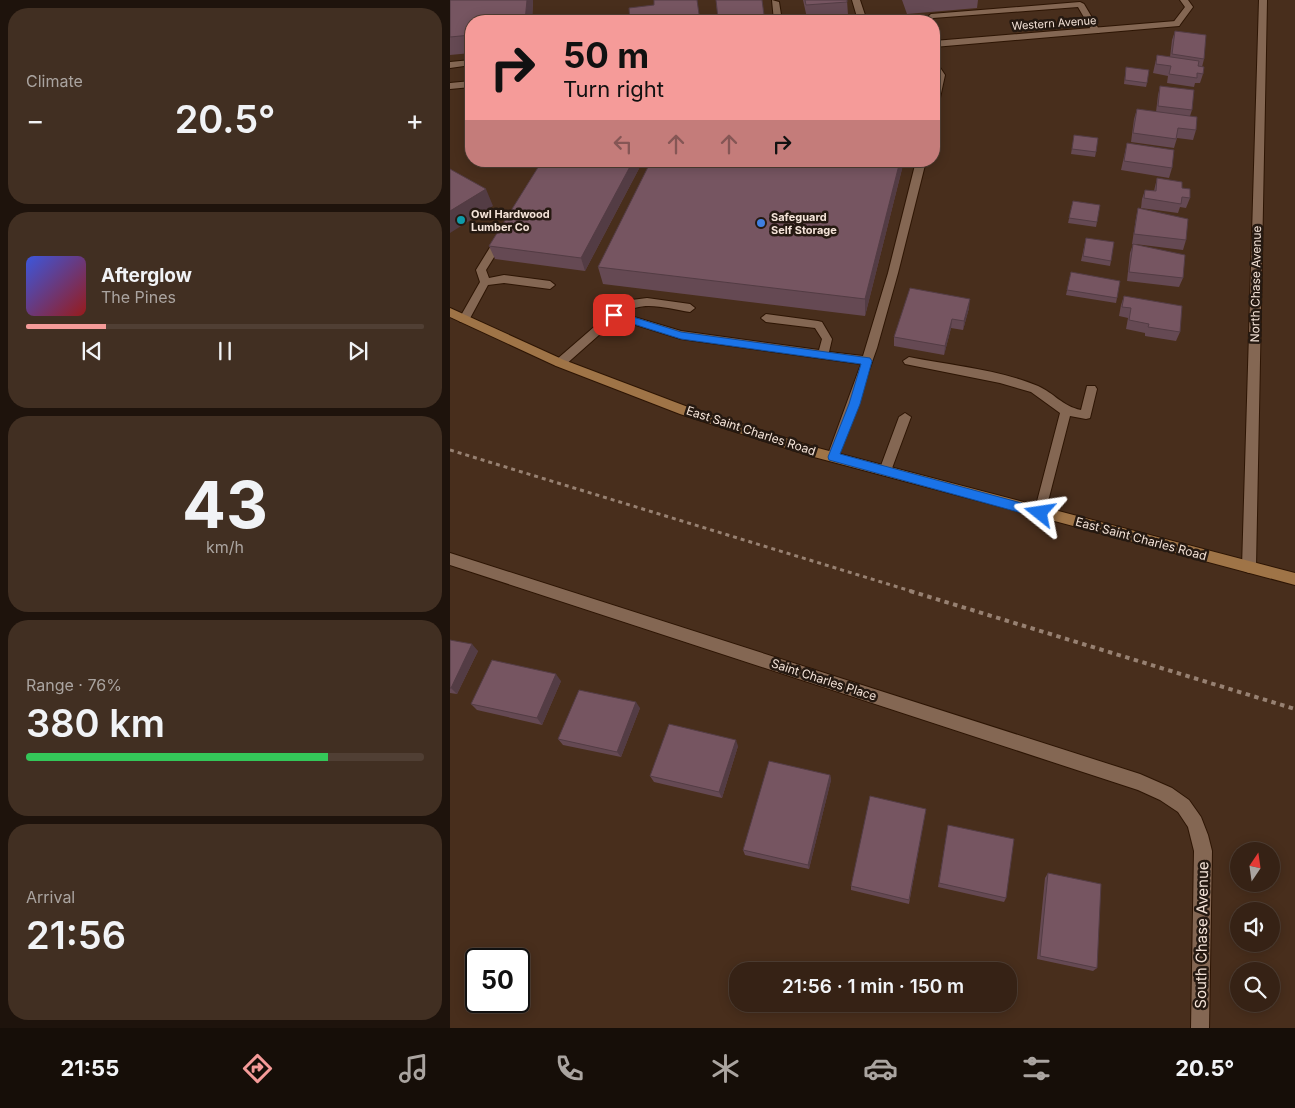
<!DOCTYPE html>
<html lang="en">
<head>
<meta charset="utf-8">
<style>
  body { margin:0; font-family:Inter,sans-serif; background:#412f22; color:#f1f3f6; height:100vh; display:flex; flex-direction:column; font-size:19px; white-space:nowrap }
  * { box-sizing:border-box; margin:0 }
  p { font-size:16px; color:#aaa4a0 }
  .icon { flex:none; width:28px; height:28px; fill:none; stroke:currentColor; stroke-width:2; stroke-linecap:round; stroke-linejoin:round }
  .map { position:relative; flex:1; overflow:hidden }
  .details { display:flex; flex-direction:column; gap:8px; padding:8px; background:#1e130c; width:450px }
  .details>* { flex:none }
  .hud { position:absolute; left:15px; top:15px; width:475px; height:152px; border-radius:20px; box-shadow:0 2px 12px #0003,0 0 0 1px #503f34; background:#f59b99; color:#111; overflow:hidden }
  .needle { width:32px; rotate:13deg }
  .tools { position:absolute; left:780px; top:842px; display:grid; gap:10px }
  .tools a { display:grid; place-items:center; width:50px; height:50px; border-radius:50%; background:#362215; box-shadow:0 2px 12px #0003,0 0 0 1px #503f34; font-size:25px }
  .speed { position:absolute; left:15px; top:948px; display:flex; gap:10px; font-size:25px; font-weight:700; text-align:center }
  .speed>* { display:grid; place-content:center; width:65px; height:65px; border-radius:50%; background:#362215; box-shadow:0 2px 12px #0003,0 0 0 1px #503f34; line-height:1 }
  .speed .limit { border:2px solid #111; border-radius:8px; background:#fff; color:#111 }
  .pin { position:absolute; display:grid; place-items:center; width:42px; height:42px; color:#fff; margin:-21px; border-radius:10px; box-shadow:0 2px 8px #0006 }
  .me { position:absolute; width:55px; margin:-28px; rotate:285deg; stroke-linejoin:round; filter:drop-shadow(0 0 4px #0008) }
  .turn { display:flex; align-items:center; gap:18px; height:105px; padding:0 15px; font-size:22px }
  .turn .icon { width:65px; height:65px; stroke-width:2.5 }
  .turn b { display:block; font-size:35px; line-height:42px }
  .lanes { display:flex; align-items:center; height:48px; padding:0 15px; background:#0003; justify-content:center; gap:25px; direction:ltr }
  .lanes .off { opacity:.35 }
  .big { font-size:38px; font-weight:600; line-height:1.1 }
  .details .card { flex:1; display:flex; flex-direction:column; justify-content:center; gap:8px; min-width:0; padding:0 18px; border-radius:20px; background:#412f22 }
  .details .dial { align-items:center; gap:0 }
  .dial b { font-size:65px; line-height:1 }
  .song { display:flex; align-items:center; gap:15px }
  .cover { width:60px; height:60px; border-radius:8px; background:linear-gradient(135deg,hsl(230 70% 55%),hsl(0 70% 35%)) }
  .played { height:5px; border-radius:2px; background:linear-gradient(90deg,#f59b99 20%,#503f34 20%) }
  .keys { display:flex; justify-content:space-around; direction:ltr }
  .heat { display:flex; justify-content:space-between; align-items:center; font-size:28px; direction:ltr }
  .charge { height:8px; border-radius:4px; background:linear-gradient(90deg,#34c759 76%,#503f34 0) }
  .trip { position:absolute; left:279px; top:962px; width:288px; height:50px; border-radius:20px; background:#362215; box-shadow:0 2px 12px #0003,0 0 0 1px #503f34; font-weight:600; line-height:50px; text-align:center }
  .dock { display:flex; height:80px; justify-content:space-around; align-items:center; background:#160e08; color:#aaa4a0 }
  .dock .icon { width:35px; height:35px }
  .dock .active { color:#f59b99 }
  .dock b { font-size:22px; color:#f1f3f6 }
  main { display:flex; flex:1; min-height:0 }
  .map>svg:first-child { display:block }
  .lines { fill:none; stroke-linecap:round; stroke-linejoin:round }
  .service-casing { stroke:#2d1504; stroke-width:2 }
  .minor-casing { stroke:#2d1504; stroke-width:2 }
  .secondary-casing { stroke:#2d1504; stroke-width:2 }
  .path-far1 { stroke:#978172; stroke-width:3; stroke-dasharray:4 4; stroke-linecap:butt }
  .path { stroke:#978172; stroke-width:4; stroke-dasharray:4.5 4.5; stroke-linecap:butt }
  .service { fill:#846753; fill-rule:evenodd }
  .minor { fill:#846753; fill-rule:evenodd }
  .secondary { fill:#9f7447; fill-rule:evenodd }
  .wall { fill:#654953 }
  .shaded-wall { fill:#533c44 }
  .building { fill:#765561; stroke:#533c44 }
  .route { fill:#1a73e8; stroke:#114b97 }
  .culture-dot { fill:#0f9aa8; stroke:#251911; stroke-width:2 }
  .shop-dot { fill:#3f7fe0; stroke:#251911; stroke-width:2 }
  .labels { text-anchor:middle; stroke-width:5; stroke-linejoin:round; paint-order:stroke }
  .far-street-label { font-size:11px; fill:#f4e3d8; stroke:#251911 }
  .far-poi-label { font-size:11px; font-weight:bold; fill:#f4e3d8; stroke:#251911; text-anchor:start }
  .street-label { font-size:12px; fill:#f4e3d8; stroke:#251911 }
  .near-street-label { font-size:15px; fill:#f4e3d8; stroke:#251911 }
</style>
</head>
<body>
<main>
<section class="details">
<div class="card"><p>Climate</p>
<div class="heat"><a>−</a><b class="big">20.5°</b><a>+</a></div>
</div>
<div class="card">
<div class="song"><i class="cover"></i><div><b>Afterglow</b><p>The Pines</p></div></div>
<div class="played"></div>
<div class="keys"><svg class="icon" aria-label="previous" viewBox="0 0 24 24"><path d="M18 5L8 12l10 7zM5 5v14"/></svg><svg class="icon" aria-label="pause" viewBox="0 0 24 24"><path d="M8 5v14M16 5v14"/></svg><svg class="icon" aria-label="next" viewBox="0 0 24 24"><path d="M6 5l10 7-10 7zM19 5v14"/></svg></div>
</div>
<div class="card dial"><b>43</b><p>km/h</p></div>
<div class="card"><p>Range · 76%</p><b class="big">380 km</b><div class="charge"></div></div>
<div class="card"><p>Arrival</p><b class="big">21:56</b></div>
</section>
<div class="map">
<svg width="845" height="1028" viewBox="0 0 845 1028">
  <rect width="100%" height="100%" fill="#482e1c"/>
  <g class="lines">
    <defs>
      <path id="service" d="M322,0L329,2L332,21H324Z
        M402,0H410L416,18L421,21H375L379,19L407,17Z
        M730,0H738L743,7L729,26H726L722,24L735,7Z
        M630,2L634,4L650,31L649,33H643L628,7L483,18L481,21H473L481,14Z
        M21,60V65L0,68V62Z
        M484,62L487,63L495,75L488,107L484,110V89L487,75L484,71Z
        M466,161H476L448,273L427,348L387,460H379L377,457L411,364L231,339L167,319L114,366H106L104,363L106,360L174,301L197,298L240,304L245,308L240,312C219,309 191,299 174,314L231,331L369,350L372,339L365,328L316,322L311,318L316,314L368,321L372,322L382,339L379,352L413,356L438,273Z
        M51,235L56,238L36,270L39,278L54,275L100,281L105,285L100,289L54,283L38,285L18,322H10L9,319L30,282L26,270L47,236Z
        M459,357C499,365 551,370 588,386C604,393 612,406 631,410L637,386H645L647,389L640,418L636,419L620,416L594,517H586L584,513L610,413L581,392L550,383L455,364L453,361Z
        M455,413L461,417L441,471L439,474H431L429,471L449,417Z"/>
      <path id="minor" d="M809,0H817L806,567L804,571L799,573L794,571L792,567Z
        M726,21L730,24L729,26L484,47V41Z
        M21,81V87L0,89V83Z
        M0,553L690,774L722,788L739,800L751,817L758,835L762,851L759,1028H741L744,851L738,827L728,812L710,800L688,790L0,565Z"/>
      <path id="secondary" d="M0,308L114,360L238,407L364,447L845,573V585L364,457L230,414L106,366L0,317Z"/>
    </defs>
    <use href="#service" class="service-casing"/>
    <use href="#minor" class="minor-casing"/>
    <use href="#secondary" class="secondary-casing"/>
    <path class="path-far1" d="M0,450L464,592"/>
    <path class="path" d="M460,591L845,709"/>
    <use href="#service" class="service"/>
    <use href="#minor" class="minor"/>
    <use href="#secondary" class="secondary"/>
  </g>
  <path class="wall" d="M0,0H83L82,21H21V53L0,55Z
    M266,0L314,15L315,21H268Z
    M353,0H397L398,15L357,18Z
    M452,0H528L527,8L457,14Z
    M725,31L754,59L752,67L753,74L750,83H745L744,87L717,83L718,76L703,73L707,55L720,57L722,40Z
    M676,67L697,83L696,87L674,84Z
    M710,86L742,110L740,116L746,130L743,140L727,138L724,148L681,142L684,119L687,109L706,112L708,95Z
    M624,135L646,152L645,157L621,154Z
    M677,143L722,168L719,178L671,170Z
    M92,161H193L135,271L45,259L39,246Z
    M454,161L415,316L153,284L148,267Z
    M707,178L732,188L740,198L736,208L730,207L728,213L691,208L692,199L695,190L704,191Z
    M623,201L647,222L646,227L618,223Z
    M688,208L736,240L733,250L685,244L733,278L729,287L677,281L680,253L683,244H682L686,218Z
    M636,238L661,261L660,266L631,261Z
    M621,272L667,298L666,303L616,295Z
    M674,296L730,332L726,341L695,336V333L676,329L678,318L669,316L671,305Z
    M519,308L513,330L501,328L494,355L444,346V337Z
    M0,640L28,651L7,694L0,693Z
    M111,681L92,725L27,710L21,704Z
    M190,708L171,757L113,745L108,739Z
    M288,746L272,798L204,782L200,776Z
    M380,775L381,780L359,869L295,855L293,850Z
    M476,809L459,904L401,890V886Z
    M498,825L556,898L554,902L488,887Z
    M598,873L647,968L643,971L587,959L595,878Z"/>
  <path class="shaded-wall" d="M77,0H83L82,21H75Z
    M183,161H193L135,271L131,258Z
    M450,161H454L415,316V299Z
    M36,189L43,206L0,233V211Z
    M520,299L519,308L513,330L514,321Z
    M502,319L501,328L494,355L495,346Z
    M22,644L28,651L7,694L1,688Z
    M106,674L111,681L92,725L87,718Z
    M186,702L190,708L171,757L167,752Z
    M286,740L288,746L272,798L269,792Z
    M380,775L381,780L359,869L358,865Z"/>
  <path class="building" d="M0,0H77L75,21H21V35L0,37Z
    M204,0H247L250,21H180L179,8L204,5Z
    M266,0H312L314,15L268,18Z
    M355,0H397V2L356,5Z
    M725,31L756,35L754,59L722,54Z
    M707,55L749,61L748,66L754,67L753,74L747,73V78L719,74L721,66L706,64Z
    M676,67L699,70L697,83L675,80Z
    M710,86L744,90L742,110L708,106Z
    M687,109L747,117L746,130L728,128L726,139L683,133Z
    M624,135L648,138L646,152L622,149Z
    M677,143L724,150L722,168L674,161Z
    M92,161H183L131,258L39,246Z
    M201,161H450L415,299L148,267Z
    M0,169L36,189L0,211Z
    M707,178L732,182V188L740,189V198L732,197L731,204L694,198L695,190L706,191Z
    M623,201L650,205L647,222L619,218Z
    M688,208L738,219L736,240L684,234Z
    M636,238L664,242L661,261L633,256Z
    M683,244L735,255L733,278L679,272Z
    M621,272L670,281L667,298L617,290Z
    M460,288L520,299L514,321L502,319L495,346L444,337Z
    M674,296L732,306L730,332L698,327L699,324L679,320L681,308L672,307Z
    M0,640L22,644L1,688H0Z
    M42,660L106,674L87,718L21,704Z
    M129,690L186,702L167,752L108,739Z
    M219,724L286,740L269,792L200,776Z
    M319,761L380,775L358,865L293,850Z
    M420,796L476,809L459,900L401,886Z
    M498,825L564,839L556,898L489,883Z
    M598,873L651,884L647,968L590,956Z"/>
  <path class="route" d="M164,311L231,332L420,358L422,361L410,404L390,454L590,508L596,513L590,518L379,460L378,457L399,404L411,364L231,339L161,317V312Z"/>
  <circle class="culture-dot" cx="11" cy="220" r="5"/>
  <circle class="shop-dot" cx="311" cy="223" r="5"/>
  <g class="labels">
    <g class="far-street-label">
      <text transform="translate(604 23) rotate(-4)" y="4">Western Avenue</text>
    </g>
    <g class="far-poi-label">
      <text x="21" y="218">Owl Hardwood<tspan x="21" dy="13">Lumber Co</tspan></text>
      <text x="321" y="221">Safeguard<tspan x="321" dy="13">Self Storage</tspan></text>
    </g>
    <g class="street-label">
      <text transform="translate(806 284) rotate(-89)" y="4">North Chase Avenue</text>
      <text transform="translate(301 431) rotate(18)" y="4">East Saint Charles Road</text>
      <text transform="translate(691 539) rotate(15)" y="4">East Saint Charles Road</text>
      <text transform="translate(374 680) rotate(18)" y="4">Saint Charles Place</text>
    </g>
    <g class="near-street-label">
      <text transform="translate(752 935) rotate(-89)" y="5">South Chase Avenue</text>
    </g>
  </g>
</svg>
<div class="tools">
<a><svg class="needle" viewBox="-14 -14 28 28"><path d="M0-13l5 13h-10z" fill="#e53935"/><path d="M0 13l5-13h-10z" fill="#aaa4a0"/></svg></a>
<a><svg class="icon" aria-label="sound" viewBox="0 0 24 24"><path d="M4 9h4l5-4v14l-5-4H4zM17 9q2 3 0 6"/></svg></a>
<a><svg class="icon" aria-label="search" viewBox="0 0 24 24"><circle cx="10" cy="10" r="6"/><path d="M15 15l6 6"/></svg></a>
</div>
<div class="speed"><div class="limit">50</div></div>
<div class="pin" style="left:164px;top:315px;background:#d93025"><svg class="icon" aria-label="arrive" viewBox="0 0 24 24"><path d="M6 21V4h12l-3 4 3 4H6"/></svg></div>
<svg class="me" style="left:590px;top:513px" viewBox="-20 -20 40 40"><path d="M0-17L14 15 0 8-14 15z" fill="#1a73e8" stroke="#fff" stroke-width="4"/></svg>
<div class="trip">21:56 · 1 min · 150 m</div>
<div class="hud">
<div class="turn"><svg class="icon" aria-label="right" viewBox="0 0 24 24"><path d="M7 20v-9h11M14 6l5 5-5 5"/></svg><div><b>50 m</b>Turn right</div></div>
<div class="lanes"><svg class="icon off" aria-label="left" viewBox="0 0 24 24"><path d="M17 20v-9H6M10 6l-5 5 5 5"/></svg><svg class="icon off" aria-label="ahead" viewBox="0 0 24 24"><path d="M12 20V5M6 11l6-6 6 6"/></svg><svg class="icon off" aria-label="ahead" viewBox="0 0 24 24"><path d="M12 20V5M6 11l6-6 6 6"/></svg><svg class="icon" aria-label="right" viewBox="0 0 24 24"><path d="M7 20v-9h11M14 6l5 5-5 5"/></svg></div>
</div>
</div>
</main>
<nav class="dock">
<b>21:55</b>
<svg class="icon active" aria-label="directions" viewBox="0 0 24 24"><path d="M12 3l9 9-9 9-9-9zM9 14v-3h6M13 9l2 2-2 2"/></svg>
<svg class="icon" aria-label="music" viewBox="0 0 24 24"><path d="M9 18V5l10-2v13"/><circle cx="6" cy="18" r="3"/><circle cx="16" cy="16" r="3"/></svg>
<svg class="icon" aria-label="phone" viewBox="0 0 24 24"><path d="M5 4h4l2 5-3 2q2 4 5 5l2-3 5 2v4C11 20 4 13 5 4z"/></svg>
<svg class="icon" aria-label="climate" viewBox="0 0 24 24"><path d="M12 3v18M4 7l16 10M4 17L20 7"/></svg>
<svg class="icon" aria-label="car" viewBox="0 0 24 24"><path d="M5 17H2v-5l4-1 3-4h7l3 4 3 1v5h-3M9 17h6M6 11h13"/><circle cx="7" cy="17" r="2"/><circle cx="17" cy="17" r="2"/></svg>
<svg class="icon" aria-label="filters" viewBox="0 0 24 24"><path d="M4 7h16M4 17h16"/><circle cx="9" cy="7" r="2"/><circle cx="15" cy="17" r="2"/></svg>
<b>20.5°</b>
</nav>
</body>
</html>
